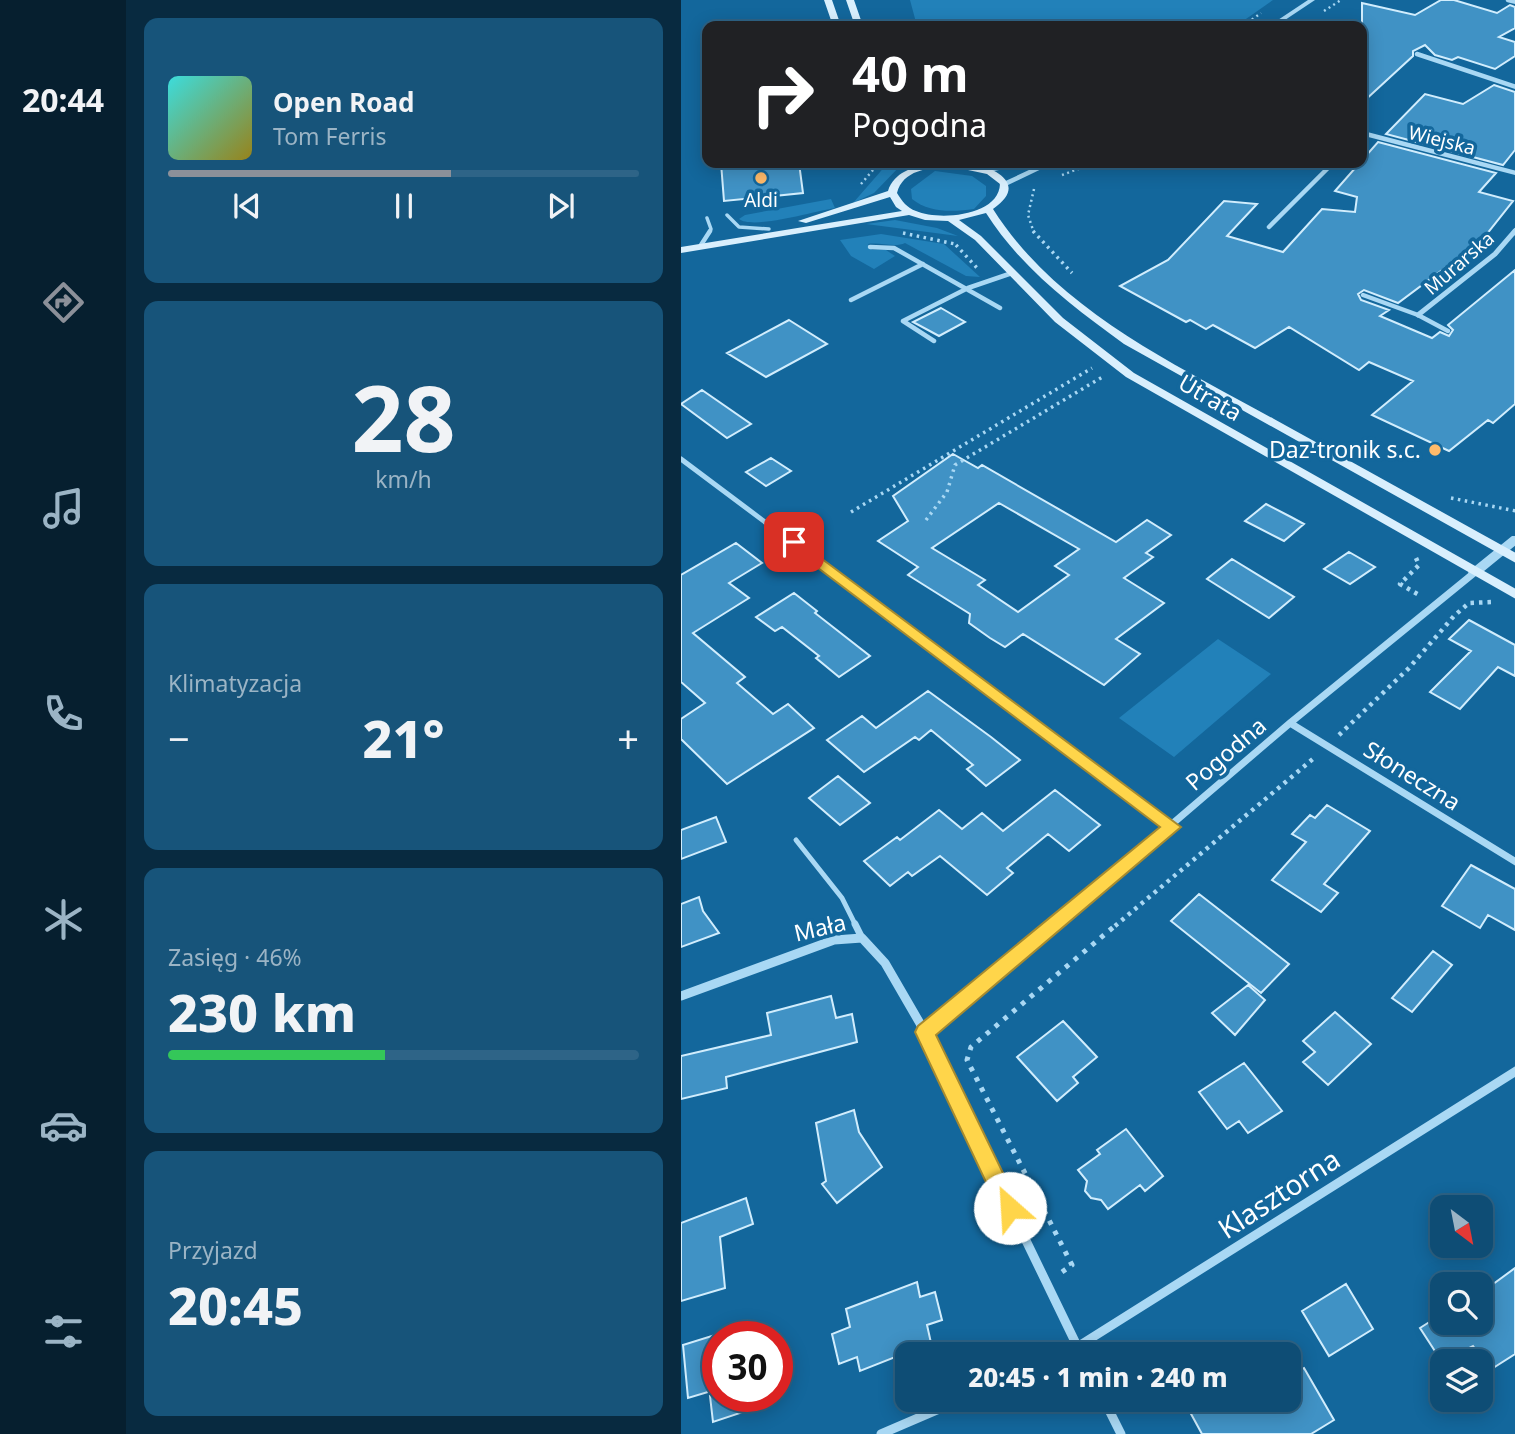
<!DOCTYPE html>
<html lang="pl">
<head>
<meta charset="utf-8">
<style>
  body { margin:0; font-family:"Noto Sans",sans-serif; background:#17547a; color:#f1f3f6; height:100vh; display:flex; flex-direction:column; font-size:26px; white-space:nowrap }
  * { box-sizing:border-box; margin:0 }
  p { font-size:23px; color:#9bb4c5 }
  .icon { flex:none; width:38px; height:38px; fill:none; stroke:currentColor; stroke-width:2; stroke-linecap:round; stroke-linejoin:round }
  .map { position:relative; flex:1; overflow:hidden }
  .panel { display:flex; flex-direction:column; gap:18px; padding:18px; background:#082a40; width:555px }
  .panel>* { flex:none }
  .top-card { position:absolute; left:21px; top:21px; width:665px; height:147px; border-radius:14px; box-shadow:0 4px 18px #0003,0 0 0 2px #2e6487; background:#202124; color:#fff; overflow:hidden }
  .needle { width:46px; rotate:148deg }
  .tools { position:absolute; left:749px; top:1195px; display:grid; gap:14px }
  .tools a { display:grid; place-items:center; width:63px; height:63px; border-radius:14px; background:#0e4d75; box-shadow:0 4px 18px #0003,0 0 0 2px #2e6487; font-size:35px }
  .speed { position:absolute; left:21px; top:1321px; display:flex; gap:14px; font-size:35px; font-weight:700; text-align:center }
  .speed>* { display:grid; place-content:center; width:91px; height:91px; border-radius:50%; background:#0e4d75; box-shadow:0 4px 18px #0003,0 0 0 2px #2e6487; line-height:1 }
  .speed .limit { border:10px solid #d22; background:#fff; color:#111 }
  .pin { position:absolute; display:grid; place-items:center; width:60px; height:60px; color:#fff; margin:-30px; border-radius:14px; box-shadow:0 4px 10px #0006 }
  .me { position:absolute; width:77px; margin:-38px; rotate:334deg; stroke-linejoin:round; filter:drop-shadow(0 0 5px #0008) }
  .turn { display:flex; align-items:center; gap:24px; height:147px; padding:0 35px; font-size:32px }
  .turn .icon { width:91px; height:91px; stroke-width:2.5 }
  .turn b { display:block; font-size:49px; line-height:60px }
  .big { font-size:52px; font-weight:800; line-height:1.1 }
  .panel .tile { flex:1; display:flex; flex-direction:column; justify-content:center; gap:10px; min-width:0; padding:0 24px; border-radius:14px; background:#17547a }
  .panel .dial { align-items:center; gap:0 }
  .dial b { font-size:91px; line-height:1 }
  .song { display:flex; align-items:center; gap:21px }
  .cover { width:84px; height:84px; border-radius:10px; background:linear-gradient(135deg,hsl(180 70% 55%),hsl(50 70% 35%)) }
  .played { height:7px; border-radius:4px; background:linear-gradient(90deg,#8c9099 60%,#2e6487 60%) }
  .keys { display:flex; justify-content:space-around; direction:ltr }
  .heat { display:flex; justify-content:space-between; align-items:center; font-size:38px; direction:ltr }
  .charge { height:10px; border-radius:5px; background:linear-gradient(90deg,#34c759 46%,#2e6487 0) }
  .trip { position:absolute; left:214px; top:1342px; width:406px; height:70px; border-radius:14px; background:#0e4d75; box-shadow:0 4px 18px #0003,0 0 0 2px #2e6487; font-weight:800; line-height:70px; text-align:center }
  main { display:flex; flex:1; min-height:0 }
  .tab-bar { display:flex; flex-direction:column; width:126px; justify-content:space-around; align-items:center; background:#061f2f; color:#9bb4c5 }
  .tab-bar .icon { width:49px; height:49px }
  .tab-bar .on { color:#8c9099 }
  .tab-bar b { font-size:32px; color:#f1f3f6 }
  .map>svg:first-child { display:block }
  .green { fill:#2281b9 }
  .building { fill:#4092c5; stroke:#d1edfd; stroke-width:2; fill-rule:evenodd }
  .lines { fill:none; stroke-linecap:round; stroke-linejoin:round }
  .path-far3 { stroke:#a9d8f4; stroke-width:2.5; stroke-dasharray:2 3.5; stroke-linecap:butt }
  .path-far2 { stroke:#a9d8f4; stroke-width:3.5; stroke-dasharray:2.5 4.5; stroke-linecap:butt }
  .path-far1 { stroke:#a9d8f4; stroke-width:4.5; stroke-dasharray:3.5 5; stroke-linecap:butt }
  .path { stroke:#a9d8f4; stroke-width:5; stroke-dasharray:4.5 7; stroke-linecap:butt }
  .service-far3 { stroke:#a9d8f4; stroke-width:3.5 }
  .service-far2 { stroke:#a9d8f4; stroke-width:4.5 }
  .service-far1 { stroke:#a9d8f4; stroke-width:5 }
  .service { stroke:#a9d8f4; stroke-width:7 }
  .minor-far3 { stroke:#a9d8f4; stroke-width:4.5 }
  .minor-far2 { stroke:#a9d8f4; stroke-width:5 }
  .minor-far1 { stroke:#a9d8f4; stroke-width:7 }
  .minor { stroke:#a9d8f4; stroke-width:9 }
  .tertiary { fill:#a9d8f4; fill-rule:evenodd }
  .secondary { fill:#d9effd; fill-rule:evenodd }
  .route { fill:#ffd54a; stroke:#a68a30; stroke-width:2 }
  .poi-dot { fill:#ffbb6b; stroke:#13679c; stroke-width:2.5 }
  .labels { text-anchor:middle; stroke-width:7; stroke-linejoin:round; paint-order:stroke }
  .far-street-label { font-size:19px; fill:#fff; stroke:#13679c }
  .far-poi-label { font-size:19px; fill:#fff; stroke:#13679c }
  .street-label { font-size:23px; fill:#fff; stroke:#13679c }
  .poi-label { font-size:23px; fill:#fff; stroke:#13679c; text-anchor:end }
  .near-street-label { font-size:28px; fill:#fff; stroke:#13679c }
</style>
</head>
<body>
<main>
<nav class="tab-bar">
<b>20:44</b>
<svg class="icon on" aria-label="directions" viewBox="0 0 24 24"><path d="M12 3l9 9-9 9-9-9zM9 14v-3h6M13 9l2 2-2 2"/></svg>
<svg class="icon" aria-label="music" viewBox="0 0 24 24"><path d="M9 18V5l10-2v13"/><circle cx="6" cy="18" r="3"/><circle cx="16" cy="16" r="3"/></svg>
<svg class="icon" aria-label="phone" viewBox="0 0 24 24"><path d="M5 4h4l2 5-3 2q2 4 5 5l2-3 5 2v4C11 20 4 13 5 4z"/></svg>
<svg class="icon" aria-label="climate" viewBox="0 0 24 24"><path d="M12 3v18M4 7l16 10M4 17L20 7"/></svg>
<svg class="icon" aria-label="car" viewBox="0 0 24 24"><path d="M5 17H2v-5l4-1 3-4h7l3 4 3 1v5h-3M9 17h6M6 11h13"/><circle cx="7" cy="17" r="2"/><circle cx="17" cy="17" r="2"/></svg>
<svg class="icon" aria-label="filters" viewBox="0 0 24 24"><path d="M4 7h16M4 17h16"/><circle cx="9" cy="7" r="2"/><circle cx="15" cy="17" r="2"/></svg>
</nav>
<section class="panel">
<div class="tile">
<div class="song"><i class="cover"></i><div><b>Open Road</b><p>Tom Ferris</p></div></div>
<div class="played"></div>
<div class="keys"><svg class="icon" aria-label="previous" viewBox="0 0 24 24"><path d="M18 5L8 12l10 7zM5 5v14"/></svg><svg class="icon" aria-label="pause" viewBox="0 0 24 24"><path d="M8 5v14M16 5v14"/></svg><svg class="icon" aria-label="next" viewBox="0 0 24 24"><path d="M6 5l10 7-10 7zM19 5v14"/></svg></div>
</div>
<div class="tile dial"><b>28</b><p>km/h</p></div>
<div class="tile"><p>Klimatyzacja</p>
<div class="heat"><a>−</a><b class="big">21°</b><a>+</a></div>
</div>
<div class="tile"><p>Zasięg · 46%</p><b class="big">230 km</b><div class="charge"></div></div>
<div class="tile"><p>Przyjazd</p><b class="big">20:45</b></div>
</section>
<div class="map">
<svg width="835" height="1434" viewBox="0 0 835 1434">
  <rect width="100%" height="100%" fill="#13679c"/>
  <path class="green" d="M229,0H592L555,26H236Z
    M222,163L193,193L172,203L206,164Z
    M254,171L291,176L305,186V196L293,209C272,212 248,213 231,199L230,189Z
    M150,199L154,208C134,211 72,230 58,219L64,215Z
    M214,220L256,228L277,236L185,224Z
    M200,234L263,244L299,277L285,276L224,243C214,248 199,242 187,244L191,250H205L214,256L193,269L170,256L159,240Z
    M537,639L590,674L493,757L438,718Z"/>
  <path class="building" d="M760,0H773L816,13L829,5L834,7V28L818,37L834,42V56L814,69L777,57L771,60L754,55L744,45L732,51V56L681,103V3L734,15Z
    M813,85L834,92V150L822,165L705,134L744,94L782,104Z
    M697,142L815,173L798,192L832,201L786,259L780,256L717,303L683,290L677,294L680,300L708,310L699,316L751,338L759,332L768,336L772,330L767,325L834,270V404L812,423L807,420L768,451L691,415L732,381L688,362L678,370L608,327L574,348L532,325L525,329L509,320L505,322L439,286L487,260L543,201L576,204L546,236L602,252L641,209L674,212L676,197L654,191Z
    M40,163H118L122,193L43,201Z
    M260,308L284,322L258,336L232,322Z
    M108,320L146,344L85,377L46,353Z
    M21,390L70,424L46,438L0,404Z
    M272,454L297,468L301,465L435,542L466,520L490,535L465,553L472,557L443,578L483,603L435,639L459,654L423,685L342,634L324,647L309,638L288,623L289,614L227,575L237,567L197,541L227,521L212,496ZM318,503L398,549L374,566L388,575L337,612L297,585L304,580L251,548Z
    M90,458L110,471L85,486L65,472Z
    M585,504L610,517L623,524L603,541L564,521Z
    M55,543L81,563L48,583L68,598L12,633L64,677L56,683L92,714L107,704L133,728L46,784L0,739V719L24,703L0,682V575Z
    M668,552L694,567L669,584L643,569Z
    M551,559L613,597L588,618L526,579Z
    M113,593L136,611L134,613L189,656L158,677L135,658L138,656L101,627L94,631L75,617Z
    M788,620L834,645V676L817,667L779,709L749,692L790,651L768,639Z
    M247,691L310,737L339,760L305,786L286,769L292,765L250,730L238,740L234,737L183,772L146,740L181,716L195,728Z
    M157,776L189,803L159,825L128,798Z
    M374,790L419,825L388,851L367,834L326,868L332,873L306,895L259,856L231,876L227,872L209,886L183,861L216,837L219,840L258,810L281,829L301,813L322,831Z
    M646,805L689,831L643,884L657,893L640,912L591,880L625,842L611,834L629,815L634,818Z
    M35,817L45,842L0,859V830Z
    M790,865L834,889V930L807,915L799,928L761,906Z
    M518,894L608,964L580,993L490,921Z
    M18,897L22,911L38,933L0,947V904Z
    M752,951L771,965L731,1012L711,998Z
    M567,985L584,1000L554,1035L531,1013Z
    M150,996L155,1018L171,1014L176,1042L45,1077L46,1088L0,1099V1056L90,1035L86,1013Z
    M654,1012L690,1044L647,1085L622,1062L634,1052L622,1041Z
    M382,1021L416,1057L392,1077L397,1083L376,1101L336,1057Z
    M563,1063L601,1111L567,1133L558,1121L546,1129L518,1092Z
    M173,1110L178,1132L201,1167L156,1203L141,1184L145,1181L135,1123Z
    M445,1129L482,1176L464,1191L459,1185L427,1209L420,1200L410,1198L404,1191L406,1181L397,1170L419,1154L416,1150Z
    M65,1198L72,1224L39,1237L44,1288L0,1301V1223Z
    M834,1268V1354L809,1370L792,1346L761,1362L739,1328L761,1314V1323H800V1293Z
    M236,1282L239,1297L254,1292L261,1320L246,1325L250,1343L179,1371L176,1357L158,1364L151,1334L169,1327L165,1309Z
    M665,1284L692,1329L648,1356L621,1311Z
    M37,1334V1389L7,1398L2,1345Z
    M623,1368L653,1420L630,1434H521L509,1412L528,1400H607V1377Z
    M29,1396H94L95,1401L32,1422Z"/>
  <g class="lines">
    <path class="path-far3" d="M643,11L660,0
      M562,26L580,13
      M381,175L413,163
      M180,184L198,163
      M353,189L347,215L353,233"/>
    <path class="path-far2" d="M352,231L391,273
      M222,233L274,244
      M275,245L297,269
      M770,498L835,511
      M170,512L411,368
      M245,520L266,492L274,465L423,376"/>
    <path class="path-far1" d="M735,558L738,565L719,584L740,596
      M658,735L728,668L773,616L788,603L811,602
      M434,926L633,758"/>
    <path class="path" d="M381,1272L391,1265L286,1060L290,1047L436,924"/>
    <path class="service-far3" d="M46,215L58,227L88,229
      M26,218L30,229L28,233"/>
    <path class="service-far2" d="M20,245L29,231
      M189,247L213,248L319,308
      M682,295L737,315L767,331
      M170,300L242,264
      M253,341L222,321L287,288L331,273"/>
    <path class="service-far1" d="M115,840L161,898L175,926"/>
    <path class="service" d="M174,924L181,938"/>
    <path class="minor-far3" d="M827,0L835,2
      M736,54L835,87
      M681,133L835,173
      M588,227L652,163
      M833,233L835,230"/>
    <path class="minor-far2" d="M737,315L814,254L834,231
      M0,459L100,534"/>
    <path class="minor-far1" d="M98,532L491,827
      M609,723L835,862
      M372,926L609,723L793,573"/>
    <path class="minor" d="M374,924L244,1032L400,1354
      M0,996L153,940L181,938L204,963L244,1032
      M385,1354L835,1071
      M423,1400L440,1434
      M200,1434L279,1400"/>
    <path class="tertiary" d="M627,0H634L595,26H588Z
      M337,163H353L308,172L304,170Z
      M363,163H373L325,186L318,184Z
      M831,536H835V545L797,576H789L787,573L789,570Z"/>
    <path class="secondary" d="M143,0H151L160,26H152Z
      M165,0H173L182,26H174Z
      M250,163C262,163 276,161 289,163C316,168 347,185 312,209C376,310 492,363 593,419C674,464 754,508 835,553V563L443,344C391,306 340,268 305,213L278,220L300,236L382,318L453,373L835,589V599L445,377L374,322L294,240L267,221L244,220L228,215L0,253V247L221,211L215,207L209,197L125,223L117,221L207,191C213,172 232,167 250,163ZM268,166L306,174L319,184C318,216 258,221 235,211C226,208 221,201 216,193C222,170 247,168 268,166Z"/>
  </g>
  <path class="route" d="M113,538L500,827L255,1035L339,1208L336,1216L329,1219L321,1216L234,1032L237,1026L479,827L108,546L105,542Z"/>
  <g class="poi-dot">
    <circle cx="80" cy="178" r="7"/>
    <circle cx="754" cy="450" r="7"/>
  </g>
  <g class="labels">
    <g class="far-street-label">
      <text transform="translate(761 140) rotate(14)" y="7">Wiejska</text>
      <text transform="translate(778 263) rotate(-41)" y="7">Murarska</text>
    </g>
    <g class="far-poi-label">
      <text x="80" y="207">Aldi</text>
    </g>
    <g class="street-label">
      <text transform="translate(529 398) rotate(30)" y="8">Utrata</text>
      <text transform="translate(545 754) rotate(-41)" y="8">Pogodna</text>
      <text transform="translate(731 776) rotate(32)" y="8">Słoneczna</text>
      <text transform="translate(139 928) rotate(-13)" y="8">Mała</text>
    </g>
    <g class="poi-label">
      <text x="740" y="458">Daz-tronik s.c.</text>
    </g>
    <g class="near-street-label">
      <text transform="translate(598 1194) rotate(-33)" y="10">Klasztorna</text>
    </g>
  </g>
</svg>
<div class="tools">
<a><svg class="needle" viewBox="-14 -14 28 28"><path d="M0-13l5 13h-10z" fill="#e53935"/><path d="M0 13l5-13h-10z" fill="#9bb4c5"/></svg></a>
<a><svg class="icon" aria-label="search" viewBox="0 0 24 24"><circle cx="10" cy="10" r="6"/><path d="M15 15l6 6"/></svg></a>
<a><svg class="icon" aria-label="layers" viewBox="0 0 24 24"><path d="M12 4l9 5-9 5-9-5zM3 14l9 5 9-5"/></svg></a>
</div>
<div class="speed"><div class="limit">30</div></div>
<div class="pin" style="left:113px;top:542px;background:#d93025"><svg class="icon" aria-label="arrive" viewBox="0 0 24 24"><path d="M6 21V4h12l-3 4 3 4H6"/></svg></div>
<svg class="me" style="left:329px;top:1208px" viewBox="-20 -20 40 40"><circle r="19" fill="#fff"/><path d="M0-13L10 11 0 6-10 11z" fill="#ffd54a"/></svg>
<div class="trip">20:45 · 1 min · 240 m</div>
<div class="top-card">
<div class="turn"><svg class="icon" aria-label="right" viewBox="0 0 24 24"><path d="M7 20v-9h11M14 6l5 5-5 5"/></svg><div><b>40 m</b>Pogodna</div></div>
</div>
</div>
</main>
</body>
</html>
